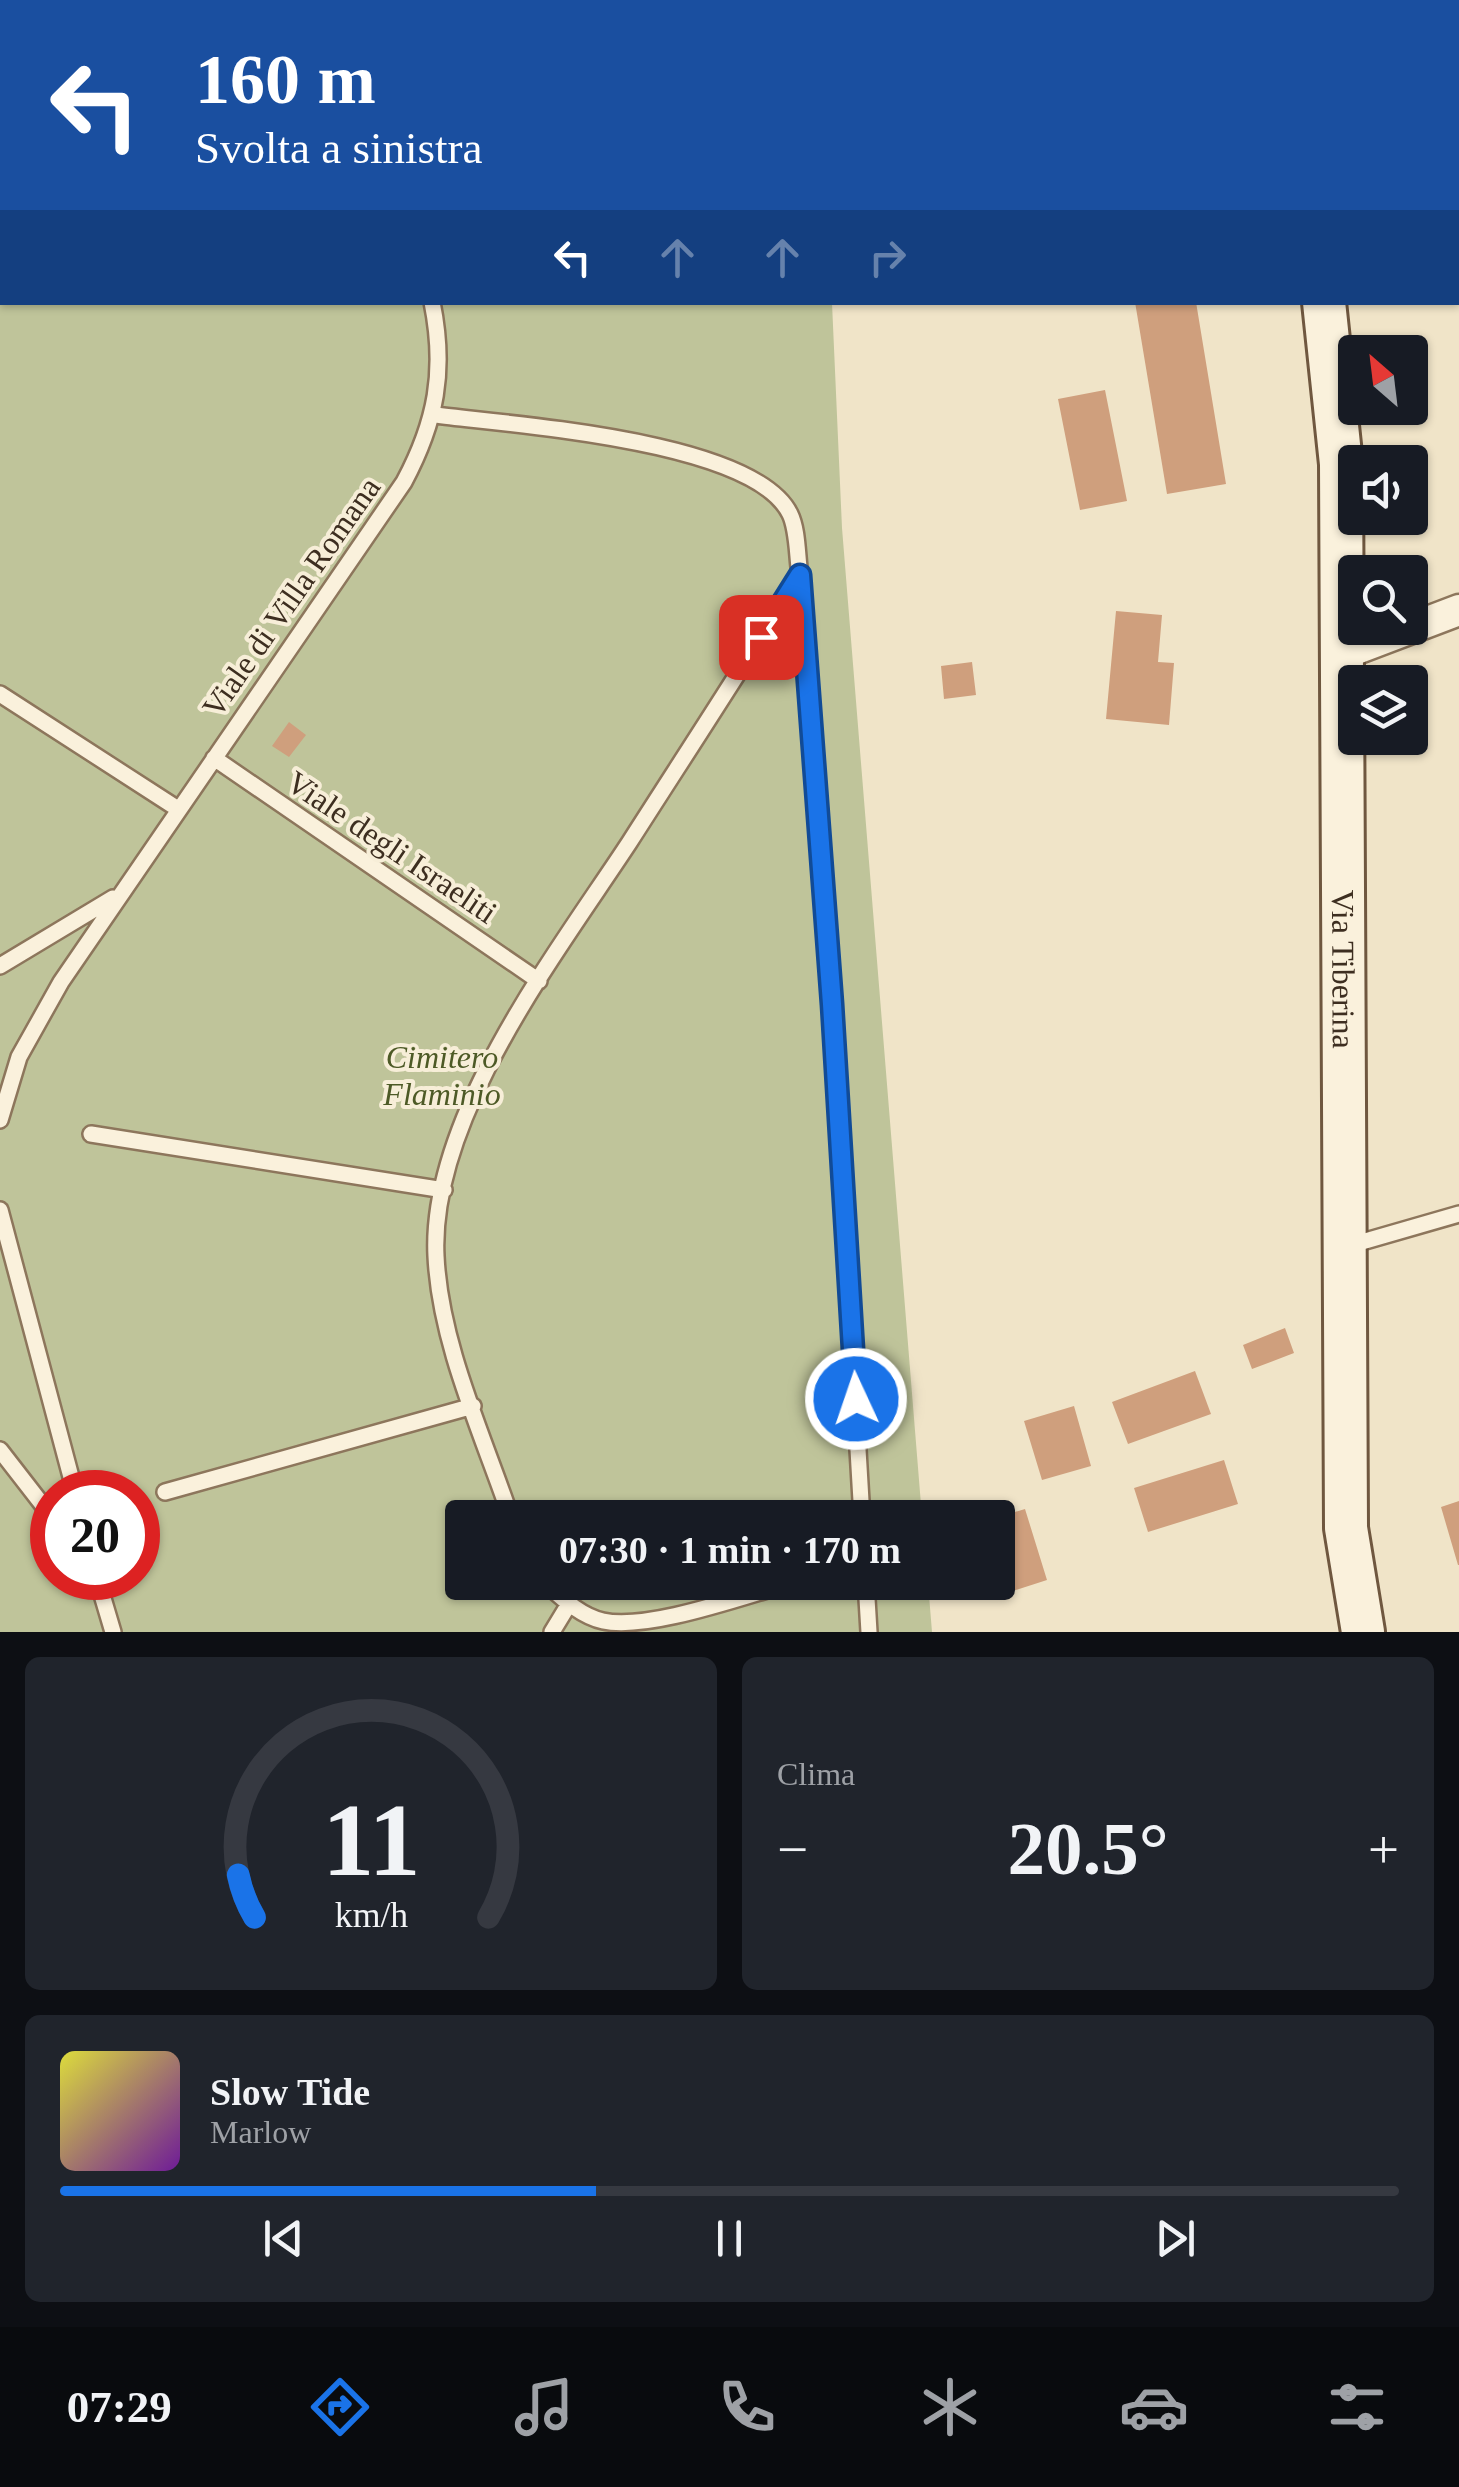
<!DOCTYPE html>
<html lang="it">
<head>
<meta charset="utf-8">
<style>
  body { margin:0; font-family:"Times New Roman",serif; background:#20242c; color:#f1f3f6; height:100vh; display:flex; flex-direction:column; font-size:38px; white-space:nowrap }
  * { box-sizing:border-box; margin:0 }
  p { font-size:32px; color:#9ea1a6 }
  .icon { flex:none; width:55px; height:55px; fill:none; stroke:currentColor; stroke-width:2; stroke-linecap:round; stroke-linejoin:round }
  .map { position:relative; height:1632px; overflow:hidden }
  .sheet { display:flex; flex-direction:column; gap:25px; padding:25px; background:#0d0f14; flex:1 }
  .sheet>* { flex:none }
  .guide { position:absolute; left:0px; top:0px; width:1460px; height:305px; box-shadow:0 2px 8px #0004; background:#1a4fa0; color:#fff; overflow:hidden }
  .needle { width:65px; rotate:332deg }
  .fabs { position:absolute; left:1338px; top:335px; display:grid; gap:20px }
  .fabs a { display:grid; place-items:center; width:90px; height:90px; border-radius:10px; background:#171b24; box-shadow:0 2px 8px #0004; font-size:50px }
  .speed { position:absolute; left:30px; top:1470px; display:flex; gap:20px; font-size:50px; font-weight:700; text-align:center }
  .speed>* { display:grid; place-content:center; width:130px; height:130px; border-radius:50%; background:#171b24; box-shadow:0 2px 8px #0004; line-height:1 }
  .speed .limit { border:15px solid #d22; background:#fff; color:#111 }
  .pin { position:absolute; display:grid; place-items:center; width:85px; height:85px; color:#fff; margin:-42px; border-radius:20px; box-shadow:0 5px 15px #0006 }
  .me { position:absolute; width:110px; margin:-55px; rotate:357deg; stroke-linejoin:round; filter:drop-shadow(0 0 8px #0008) }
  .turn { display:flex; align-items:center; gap:35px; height:210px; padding:0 30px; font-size:45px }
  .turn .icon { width:130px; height:130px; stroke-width:2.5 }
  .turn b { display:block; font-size:70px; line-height:85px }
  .lanes { display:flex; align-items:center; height:95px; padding:0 30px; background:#0003; justify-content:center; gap:50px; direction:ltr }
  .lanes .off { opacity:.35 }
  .big { font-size:75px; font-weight:800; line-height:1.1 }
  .sheet .widget { flex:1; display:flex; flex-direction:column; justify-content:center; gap:15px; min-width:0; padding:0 35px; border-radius:15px; background:#20242c }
  .sheet .dial { align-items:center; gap:0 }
  .dial svg { height:260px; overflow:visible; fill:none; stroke:#363941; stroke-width:7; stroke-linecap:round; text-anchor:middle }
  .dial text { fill:#f1f3f6; stroke:none }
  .song { display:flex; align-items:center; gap:30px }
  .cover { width:120px; height:120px; border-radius:15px; background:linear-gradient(135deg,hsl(60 70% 55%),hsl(280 70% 35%)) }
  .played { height:10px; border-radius:5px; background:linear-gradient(90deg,#1a73e8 40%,#363941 40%) }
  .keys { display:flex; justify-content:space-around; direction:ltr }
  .heat { display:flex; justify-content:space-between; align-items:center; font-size:55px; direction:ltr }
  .sheet .tiles { flex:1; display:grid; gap:25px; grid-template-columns:1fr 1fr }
  .widget:last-child { grid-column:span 2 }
  .trip { position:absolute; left:445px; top:1500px; width:570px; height:100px; border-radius:10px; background:#171b24; box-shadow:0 2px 8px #0004; font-weight:800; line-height:100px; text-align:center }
  .tab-bar { display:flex; height:160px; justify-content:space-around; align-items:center; background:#090b0e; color:#9ea1a6 }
  .tab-bar .icon { width:70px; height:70px }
  .tab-bar .selected { color:#1a73e8 }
  .tab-bar b { font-size:45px; color:#f1f3f6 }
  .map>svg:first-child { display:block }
  .cemetery { fill:#bfc49a; fill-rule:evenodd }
  .building { fill:#cf9f7d }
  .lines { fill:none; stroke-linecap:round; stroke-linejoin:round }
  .lane-casing { stroke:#8d765c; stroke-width:20 }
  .street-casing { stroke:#8d765c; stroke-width:35 }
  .secondary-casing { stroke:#6f573f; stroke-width:48 }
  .lane { stroke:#faf1dc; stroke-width:15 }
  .street { stroke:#faf1dc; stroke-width:30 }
  .secondary { stroke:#faf1dc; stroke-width:42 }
  .route-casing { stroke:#114b97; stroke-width:25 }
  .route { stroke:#1a73e8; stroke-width:18 }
  .labels { text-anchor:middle; stroke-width:8; stroke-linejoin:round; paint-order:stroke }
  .street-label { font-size:32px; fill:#3d2e20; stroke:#f7eed8 }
  .park-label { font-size:32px; font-style:italic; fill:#4d5a26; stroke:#f7eed8 }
</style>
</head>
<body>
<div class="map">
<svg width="1459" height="1632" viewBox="0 0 1459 1632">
  <rect width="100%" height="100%" fill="#f0e4c8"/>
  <path class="cemetery" d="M0,0H817L2,2V302L832,303L842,528L922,1517L462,1518V1582L928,1583L932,1632H0ZM52,1492H138V1578H52Z"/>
  <path class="building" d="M1135,302H1196L1226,484L1167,494Z
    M1105,390L1127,501L1080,510L1058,399Z
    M1116,611L1162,615L1158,662L1174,663L1169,725L1106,719Z
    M972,662L976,695L944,699L941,666Z
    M289,722L306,735L289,757L272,746Z
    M1285,1328L1294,1353L1252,1369L1243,1345Z
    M1195,1371L1211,1414L1128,1444L1112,1402Z
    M1074,1406L1091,1466L1042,1480L1024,1421Z
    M1224,1460L1238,1504L1148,1532L1134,1488Z
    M1459,1501V1565H1458L1441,1507Z
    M1025,1509L1047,1580L1000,1595L998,1517Z"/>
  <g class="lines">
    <defs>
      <path id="lane" d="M368,0V2
        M1062,0L1065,2
        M1295,2L1304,0
        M435,415C512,425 754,440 790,514C798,530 797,557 800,575L832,1004L862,1518
        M0,694L178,809
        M214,758L539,981
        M0,966L113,898
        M0,1120L19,1057L61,982L404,482C436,422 446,371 432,302
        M91,1134L444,1190
        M0,1210L75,1492
        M1348,1246L1459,1214
        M0,1450L52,1517
        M165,1492L473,1406
        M511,1518C483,1435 440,1344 436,1256C429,1118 556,954 629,843C686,754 744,665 800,575
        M97,1578L113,1632
        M544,1582C561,1597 580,1616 603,1621C649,1631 746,1595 794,1582
        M866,1582L869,1632
        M552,1632L569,1604"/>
      <path id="street" d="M1338,656L1459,610"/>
      <g id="secondary">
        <path d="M1265,0L1266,2"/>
        <path id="s1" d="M1324,302L1341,464L1346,1528L1363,1632"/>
      </g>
    </defs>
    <use href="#lane" class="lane-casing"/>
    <use href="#street" class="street-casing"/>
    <use href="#secondary" class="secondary-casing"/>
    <use href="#lane" class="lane"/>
    <use href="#street" class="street"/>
    <use href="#secondary" class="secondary"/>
  </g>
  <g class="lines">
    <defs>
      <path id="route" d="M761,637L800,575L832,1004L856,1399"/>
    </defs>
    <use href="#route" class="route-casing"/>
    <use href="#route" class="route"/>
  </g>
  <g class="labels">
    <g class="street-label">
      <text transform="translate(291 597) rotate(-55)" y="11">Viale di Villa Romana</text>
      <text transform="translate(392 847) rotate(34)" y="11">Viale degli Israeliti</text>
      <text dy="11" stroke="none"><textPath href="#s1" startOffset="668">Via Tiberina</textPath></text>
    </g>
    <g class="park-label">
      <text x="442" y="1068">Cimitero<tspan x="442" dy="37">Flaminio</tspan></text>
    </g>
  </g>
</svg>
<div class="fabs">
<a><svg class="needle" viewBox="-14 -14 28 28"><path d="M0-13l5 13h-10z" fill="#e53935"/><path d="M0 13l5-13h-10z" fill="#9ea1a6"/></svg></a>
<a><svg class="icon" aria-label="sound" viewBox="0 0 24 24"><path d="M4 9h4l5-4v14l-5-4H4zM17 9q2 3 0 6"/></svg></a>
<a><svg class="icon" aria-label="search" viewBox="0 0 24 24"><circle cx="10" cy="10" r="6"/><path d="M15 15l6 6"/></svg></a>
<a><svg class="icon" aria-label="layers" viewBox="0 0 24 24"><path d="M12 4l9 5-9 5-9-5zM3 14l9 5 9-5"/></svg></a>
</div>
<div class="speed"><div class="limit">20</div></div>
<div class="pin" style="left:761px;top:637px;background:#d93025"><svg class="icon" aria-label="arrive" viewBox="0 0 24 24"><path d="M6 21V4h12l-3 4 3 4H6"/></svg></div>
<svg class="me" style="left:856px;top:1399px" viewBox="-20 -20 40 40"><circle r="17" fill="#1a73e8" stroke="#fff" stroke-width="3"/><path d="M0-11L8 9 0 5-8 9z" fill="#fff"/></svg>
<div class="trip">07:30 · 1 min · 170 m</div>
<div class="guide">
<div class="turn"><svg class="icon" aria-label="left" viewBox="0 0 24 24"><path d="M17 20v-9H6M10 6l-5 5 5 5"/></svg><div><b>160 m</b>Svolta a sinistra</div></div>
<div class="lanes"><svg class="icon" aria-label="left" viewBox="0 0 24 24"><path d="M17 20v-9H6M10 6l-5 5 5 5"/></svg><svg class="icon off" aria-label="ahead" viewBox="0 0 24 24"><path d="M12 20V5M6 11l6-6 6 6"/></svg><svg class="icon off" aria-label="ahead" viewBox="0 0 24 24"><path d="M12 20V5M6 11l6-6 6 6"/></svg><svg class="icon off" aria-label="right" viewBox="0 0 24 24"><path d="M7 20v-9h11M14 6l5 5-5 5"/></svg></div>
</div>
</div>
<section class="sheet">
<div class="tiles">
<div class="widget dial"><svg viewBox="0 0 100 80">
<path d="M14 69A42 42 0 1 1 86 69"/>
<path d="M14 69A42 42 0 0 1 9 56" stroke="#1a73e8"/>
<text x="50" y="56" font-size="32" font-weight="700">11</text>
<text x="50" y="72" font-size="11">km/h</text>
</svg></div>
<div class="widget"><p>Clima</p>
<div class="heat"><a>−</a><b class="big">20.5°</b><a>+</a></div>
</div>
<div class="widget">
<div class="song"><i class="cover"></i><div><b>Slow Tide</b><p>Marlow</p></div></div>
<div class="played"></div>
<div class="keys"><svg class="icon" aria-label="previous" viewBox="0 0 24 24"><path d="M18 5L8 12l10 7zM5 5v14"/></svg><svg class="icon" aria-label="pause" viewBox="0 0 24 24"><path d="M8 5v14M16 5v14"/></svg><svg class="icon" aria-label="next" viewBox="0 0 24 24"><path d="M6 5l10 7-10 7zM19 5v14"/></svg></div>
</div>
</div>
</section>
<nav class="tab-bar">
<b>07:29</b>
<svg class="icon selected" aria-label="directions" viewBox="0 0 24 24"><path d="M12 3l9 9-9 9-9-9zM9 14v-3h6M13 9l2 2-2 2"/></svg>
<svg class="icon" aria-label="music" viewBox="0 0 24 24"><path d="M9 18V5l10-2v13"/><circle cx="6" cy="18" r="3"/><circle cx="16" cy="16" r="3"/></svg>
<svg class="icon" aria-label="phone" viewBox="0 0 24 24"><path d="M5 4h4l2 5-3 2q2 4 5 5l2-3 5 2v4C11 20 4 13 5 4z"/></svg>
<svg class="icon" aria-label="climate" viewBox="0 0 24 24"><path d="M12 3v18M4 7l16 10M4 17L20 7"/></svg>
<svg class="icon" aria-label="car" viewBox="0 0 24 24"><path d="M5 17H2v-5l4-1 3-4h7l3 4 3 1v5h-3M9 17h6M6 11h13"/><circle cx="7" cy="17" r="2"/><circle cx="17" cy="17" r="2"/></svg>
<svg class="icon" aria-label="filters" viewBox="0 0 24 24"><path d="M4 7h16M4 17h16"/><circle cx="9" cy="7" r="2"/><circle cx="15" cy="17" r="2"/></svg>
</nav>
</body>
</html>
